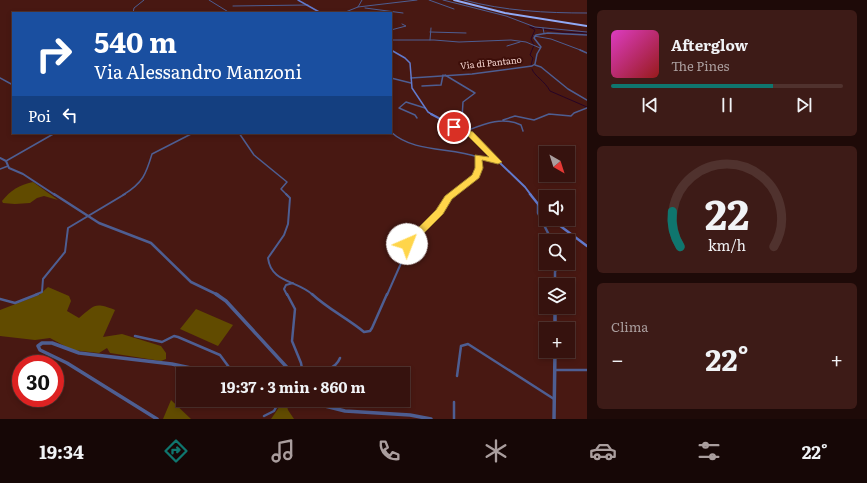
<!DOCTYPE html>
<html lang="it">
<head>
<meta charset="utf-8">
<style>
  body { margin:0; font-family:Literata,serif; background:#3d1b17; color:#f1f3f6; height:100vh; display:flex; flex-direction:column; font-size:15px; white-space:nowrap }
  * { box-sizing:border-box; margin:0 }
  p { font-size:13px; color:#aa9e9e }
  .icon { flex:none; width:22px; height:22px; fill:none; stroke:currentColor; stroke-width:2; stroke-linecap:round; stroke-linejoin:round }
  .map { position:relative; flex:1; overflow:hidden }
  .panel { display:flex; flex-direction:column; gap:10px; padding:10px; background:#1e0a08; width:280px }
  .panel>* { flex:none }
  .hud { position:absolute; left:12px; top:12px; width:380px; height:122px; border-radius:0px; box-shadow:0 2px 6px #0003,0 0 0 1px #50322e; background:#1a4fa0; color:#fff; overflow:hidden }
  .needle { width:26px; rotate:141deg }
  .fabs { position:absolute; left:539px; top:146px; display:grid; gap:8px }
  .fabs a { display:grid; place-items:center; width:36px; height:36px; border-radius:0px; background:#36120e; box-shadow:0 2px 6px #0003,0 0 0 1px #50322e; font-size:20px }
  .speed { position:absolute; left:12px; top:355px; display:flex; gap:8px; font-size:20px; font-weight:700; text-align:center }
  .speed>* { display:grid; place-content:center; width:52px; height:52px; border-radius:50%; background:#36120e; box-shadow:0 2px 6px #0003,0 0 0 1px #50322e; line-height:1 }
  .speed .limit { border:6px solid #d22; background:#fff; color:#111 }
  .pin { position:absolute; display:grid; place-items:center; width:34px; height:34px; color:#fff; margin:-17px; border:2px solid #fff; border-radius:50%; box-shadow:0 1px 4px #0007 }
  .me { position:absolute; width:44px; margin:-22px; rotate:44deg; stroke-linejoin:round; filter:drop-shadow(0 0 3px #0008) }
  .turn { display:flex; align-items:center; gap:14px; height:84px; padding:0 16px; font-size:18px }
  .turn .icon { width:52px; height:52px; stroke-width:2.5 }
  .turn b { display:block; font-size:28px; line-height:34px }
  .then { display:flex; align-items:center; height:38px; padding:0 16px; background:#0003; gap:8px; font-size:15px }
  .big { font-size:30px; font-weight:700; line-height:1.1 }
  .panel .tile { flex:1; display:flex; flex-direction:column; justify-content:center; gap:6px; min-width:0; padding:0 14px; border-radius:6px; background:#3d1b17 }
  .panel .dial { align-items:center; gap:0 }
  .dial svg { height:104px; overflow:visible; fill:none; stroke:#50322e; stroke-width:7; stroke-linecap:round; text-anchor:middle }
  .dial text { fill:#f1f3f6; stroke:none }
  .song { display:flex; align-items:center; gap:12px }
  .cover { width:48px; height:48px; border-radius:6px; background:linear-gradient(135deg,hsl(310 70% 55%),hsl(0 70% 35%)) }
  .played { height:4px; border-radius:2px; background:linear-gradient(90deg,#0f766e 70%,#50322e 70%) }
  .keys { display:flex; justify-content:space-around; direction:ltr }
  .heat { display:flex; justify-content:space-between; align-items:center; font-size:22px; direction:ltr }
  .trip { position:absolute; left:176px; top:367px; width:234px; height:40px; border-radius:0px; background:#36120e; box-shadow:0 2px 6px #0003,0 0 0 1px #50322e; font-weight:700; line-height:40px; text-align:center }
  .tab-bar { display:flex; height:64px; justify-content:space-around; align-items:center; background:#160706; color:#aa9e9e }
  .tab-bar .icon { width:28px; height:28px }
  .tab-bar .active { color:#0f766e }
  .tab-bar b { font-size:18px; color:#f1f3f6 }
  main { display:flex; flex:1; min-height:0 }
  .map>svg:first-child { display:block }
  .green { fill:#614b00 }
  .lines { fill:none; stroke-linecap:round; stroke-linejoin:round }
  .stream { stroke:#270426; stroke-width:1 }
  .minor-tunnel { stroke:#62342e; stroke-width:1; stroke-dasharray:1 0.5; stroke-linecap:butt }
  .minor-far3 { stroke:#4e5e92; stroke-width:1 }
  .minor-far2 { stroke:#4e5e92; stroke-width:1.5 }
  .minor-far1 { stroke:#4e5e92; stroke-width:2 }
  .minor { stroke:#4e5e92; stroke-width:2.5 }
  .tertiary-far3 { stroke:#4e5e92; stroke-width:1.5 }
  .tertiary-far2 { stroke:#4e5e92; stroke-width:2 }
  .tertiary-far1 { stroke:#4e5e92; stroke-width:2.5 }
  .tertiary { stroke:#4e5e92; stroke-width:3.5 }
  .secondary-far2 { stroke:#627acd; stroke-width:1.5 }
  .secondary-far1 { stroke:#627acd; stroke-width:2 }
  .secondary { stroke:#627acd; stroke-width:2.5 }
  .motorway { stroke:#91aaf6; stroke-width:2 }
  .route { fill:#ffd54a; stroke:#a68a30 }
  .labels { text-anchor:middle; stroke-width:4; stroke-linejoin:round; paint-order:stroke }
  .far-street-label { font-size:9px; fill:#f5d4cf; stroke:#3d0e09 }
</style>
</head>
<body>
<main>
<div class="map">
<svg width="587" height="419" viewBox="0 0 587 419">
  <rect width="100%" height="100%" fill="#481812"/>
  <path class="green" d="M33,182L58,200L44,196L37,198L30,203L15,204L3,203L2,201C11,190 19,185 33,182Z
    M48,287L69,296L71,301L67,311L79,318C95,305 94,302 115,310L103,337L122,334L161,346L166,353V359L161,361L110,353L107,348L99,353L72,350L50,338L35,340L0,336V310L39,295Z
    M196,309L233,325L218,346L180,329Z
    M171,400L191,419H163Z
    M284,400H290L292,403L287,406L288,410L294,419H271Z"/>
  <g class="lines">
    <path class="stream" d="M530,27L561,32L587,33
      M530,27L535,30L531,39L534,45L530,55L533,58L531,65
      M532,69C534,76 545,81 550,91L587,107"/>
    <path class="minor-tunnel" d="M466,4L470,3"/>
    <path class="minor-far3" d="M209,0L230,13
      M429,0L454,9
      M443,0L506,16L535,27L587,32
      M464,0C504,11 546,13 587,13
      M233,6L308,5
      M358,7L417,0
      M365,8L403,13
      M133,13L134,8L144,0
      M343,13L358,7L362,0
      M543,28L544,33
      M391,30L406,26L402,24
      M430,32L466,33
      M534,36L551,39L583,51
      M391,40H434L459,42L511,40L526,42L540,48
      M430,40L431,28
      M507,46L520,42"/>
    <path class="minor-far2" d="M580,50L587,53
      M535,65L541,67L568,89L587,100
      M445,75L475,93L463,102L462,118L465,131
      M0,78L13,85
      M391,78L411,83
      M422,86L441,85L443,75
      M417,118L415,115L399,108L406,102L425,108
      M503,120L515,116L534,120L549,114L571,116L574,113L587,108
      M466,131C484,124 502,116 521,125L523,131
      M391,132C414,153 450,147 478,157
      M239,133L254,155L287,182L281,189L287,195
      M6,161L55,133
      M0,169L8,166
      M123,195C143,183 146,174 152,154L193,133
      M452,195C468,182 480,180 478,157L498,162"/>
    <path class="minor-far1" d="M286,194L290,198L288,224L284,235L268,258C271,283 297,280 313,295
      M35,295L42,292L43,279L65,252L68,228L125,194
      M287,295L284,289L286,285L293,283
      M387,295L402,261L406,245L440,212L448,198L453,194"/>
    <path class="minor" d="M287,294L295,309L292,341L301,363L303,374
      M312,294C328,309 347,318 364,332L370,331L372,328L387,294
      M0,299L15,303L38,294
      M135,336L162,342L174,336L178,337L220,355L234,374
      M555,370H587
      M303,371C317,370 334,373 340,358
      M457,376L461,346L468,344L554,399
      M454,402V419
      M264,416L274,411L280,400"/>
    <path class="tertiary-far3" d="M411,78L472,74L532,66L535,64L537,54L541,47L534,38L536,35L548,33L587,35"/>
    <path class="tertiary-far2" d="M0,158L6,161L9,168L23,174L55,195"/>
    <path class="tertiary-far1" d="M54,194L99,223L151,243L191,282L218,295
      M538,205V213L552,241
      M555,285V272L558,263"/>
    <path class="tertiary" d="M216,294L226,301L293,374
      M555,307V329
      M301,400L345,411L410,415L431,419
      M157,419L67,363L40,350L38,346L42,343H52L79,353L172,364L219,374
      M554,419L555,351"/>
    <path class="secondary-far2" d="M298,0L321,13
      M391,50L405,58L410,63L412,88L428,112L433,115"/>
    <path class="secondary-far1" d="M431,114L471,135L525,187L531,195"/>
    <path class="secondary" d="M530,194L546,214
      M551,219L587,246"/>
    <path class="motorway" d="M454,0L505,13L587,26"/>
  </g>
  <path class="route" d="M454,124L473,132L502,162L498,164L482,160L483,168L479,178L452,199L443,214L411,246H404L402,244L436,210L445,196L472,175L475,168V155L489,157L468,136L452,128V125Z"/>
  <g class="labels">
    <g class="far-street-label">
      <text transform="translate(491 63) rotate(-6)" y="3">Via di Pantano</text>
    </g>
  </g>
</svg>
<div class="fabs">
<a><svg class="needle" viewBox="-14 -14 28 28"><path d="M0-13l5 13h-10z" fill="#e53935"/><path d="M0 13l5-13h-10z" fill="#aa9e9e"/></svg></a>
<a><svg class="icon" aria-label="sound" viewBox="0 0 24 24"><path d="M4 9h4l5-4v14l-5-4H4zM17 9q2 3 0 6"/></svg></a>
<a><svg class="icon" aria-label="search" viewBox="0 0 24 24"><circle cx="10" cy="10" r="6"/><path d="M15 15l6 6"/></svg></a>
<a><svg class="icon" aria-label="layers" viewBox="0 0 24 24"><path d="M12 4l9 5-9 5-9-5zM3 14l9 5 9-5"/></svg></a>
<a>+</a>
</div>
<div class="speed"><div class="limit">30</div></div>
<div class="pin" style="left:454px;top:127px;background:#d93025"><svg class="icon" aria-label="arrive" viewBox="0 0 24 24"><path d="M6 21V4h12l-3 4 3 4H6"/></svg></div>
<svg class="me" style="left:407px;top:244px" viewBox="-20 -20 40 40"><circle r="19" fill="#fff"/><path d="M0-13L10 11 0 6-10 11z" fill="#ffd54a"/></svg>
<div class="trip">19:37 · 3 min · 860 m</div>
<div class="hud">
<div class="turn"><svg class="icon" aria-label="right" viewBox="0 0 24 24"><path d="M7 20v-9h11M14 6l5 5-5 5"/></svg><div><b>540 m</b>Via Alessandro Manzoni</div></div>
<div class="then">Poi<svg class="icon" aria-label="left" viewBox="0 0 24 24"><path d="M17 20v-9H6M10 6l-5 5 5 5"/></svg></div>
</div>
</div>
<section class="panel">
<div class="tile">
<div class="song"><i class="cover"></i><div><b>Afterglow</b><p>The Pines</p></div></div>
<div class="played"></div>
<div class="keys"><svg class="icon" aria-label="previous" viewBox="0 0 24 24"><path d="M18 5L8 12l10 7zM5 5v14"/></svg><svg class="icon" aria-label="pause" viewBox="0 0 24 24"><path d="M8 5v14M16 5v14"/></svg><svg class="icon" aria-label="next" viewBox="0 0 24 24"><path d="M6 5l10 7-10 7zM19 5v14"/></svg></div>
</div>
<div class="tile dial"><svg viewBox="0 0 100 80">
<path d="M14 69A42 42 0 1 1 86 69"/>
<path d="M14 69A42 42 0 0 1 8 42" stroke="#0f766e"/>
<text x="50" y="56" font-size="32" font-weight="700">22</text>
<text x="50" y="72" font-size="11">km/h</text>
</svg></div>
<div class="tile"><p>Clima</p>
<div class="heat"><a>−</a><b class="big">22°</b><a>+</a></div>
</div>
</section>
</main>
<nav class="tab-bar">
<b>19:34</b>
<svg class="icon active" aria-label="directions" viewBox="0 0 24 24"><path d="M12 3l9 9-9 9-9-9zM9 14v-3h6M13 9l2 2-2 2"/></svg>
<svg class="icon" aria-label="music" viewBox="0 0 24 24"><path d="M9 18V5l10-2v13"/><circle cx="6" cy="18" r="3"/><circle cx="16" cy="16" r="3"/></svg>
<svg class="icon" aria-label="phone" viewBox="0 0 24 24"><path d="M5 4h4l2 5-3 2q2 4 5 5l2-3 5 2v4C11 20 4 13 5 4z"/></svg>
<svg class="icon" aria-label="climate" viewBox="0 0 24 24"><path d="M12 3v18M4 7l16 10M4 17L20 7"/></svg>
<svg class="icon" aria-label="car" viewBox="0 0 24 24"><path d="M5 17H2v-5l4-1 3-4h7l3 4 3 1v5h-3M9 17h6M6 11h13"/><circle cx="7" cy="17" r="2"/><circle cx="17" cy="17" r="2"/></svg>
<svg class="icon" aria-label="filters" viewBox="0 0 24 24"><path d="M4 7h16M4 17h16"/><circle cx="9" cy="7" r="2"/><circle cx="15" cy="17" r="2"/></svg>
<b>22°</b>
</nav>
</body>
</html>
